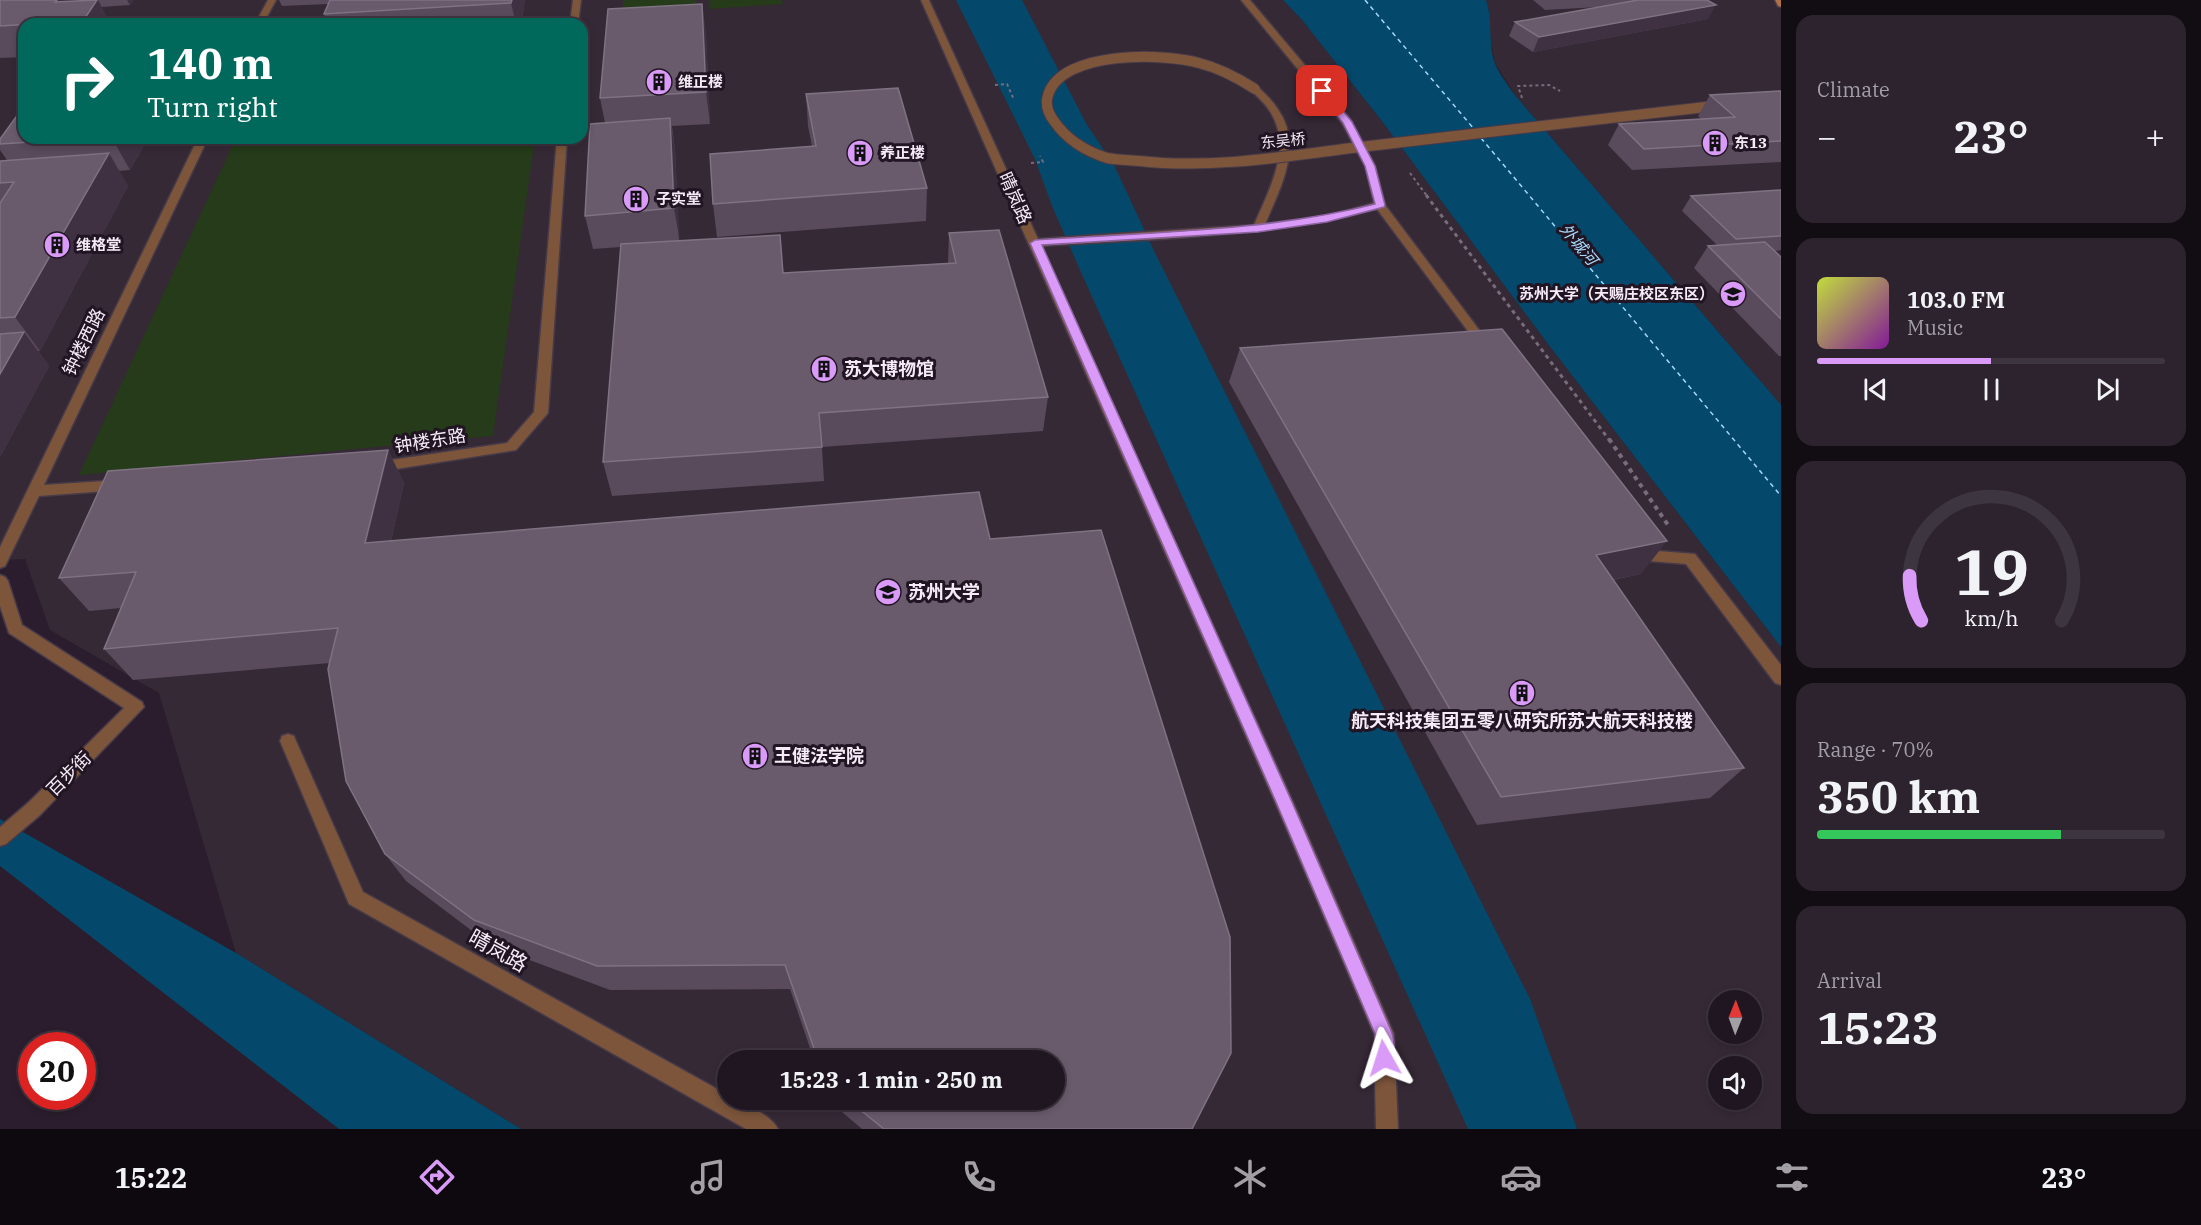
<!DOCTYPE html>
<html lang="en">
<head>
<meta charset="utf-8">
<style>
  body { margin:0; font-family:"IBM Plex Serif","Noto Sans SC",serif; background:#2d232f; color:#f1f3f6; height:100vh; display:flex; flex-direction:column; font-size:22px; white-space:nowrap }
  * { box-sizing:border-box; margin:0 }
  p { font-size:20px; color:#a29fa5 }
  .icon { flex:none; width:33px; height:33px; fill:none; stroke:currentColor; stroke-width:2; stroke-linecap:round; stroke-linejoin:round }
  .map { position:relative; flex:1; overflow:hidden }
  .drawer { display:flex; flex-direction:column; gap:15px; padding:15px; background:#120c13; width:420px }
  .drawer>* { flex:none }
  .top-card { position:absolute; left:18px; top:18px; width:570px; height:126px; border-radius:18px; box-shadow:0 3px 9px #0003,0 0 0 2px #3d3540; background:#00695c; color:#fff; overflow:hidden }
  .needle { width:39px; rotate:1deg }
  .fabs { position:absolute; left:1708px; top:990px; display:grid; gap:12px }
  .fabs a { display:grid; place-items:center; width:54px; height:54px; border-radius:50%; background:#201622; box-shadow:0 3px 9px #0003,0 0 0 2px #3d3540; font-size:30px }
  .speed { position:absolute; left:18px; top:1032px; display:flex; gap:12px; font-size:30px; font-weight:700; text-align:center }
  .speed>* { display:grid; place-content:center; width:78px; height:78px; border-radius:50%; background:#201622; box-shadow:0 3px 9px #0003,0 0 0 2px #3d3540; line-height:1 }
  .speed .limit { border:9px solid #d22; background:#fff; color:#111 }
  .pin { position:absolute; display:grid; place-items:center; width:51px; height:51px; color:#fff; margin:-26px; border-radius:12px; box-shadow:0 3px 9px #0006 }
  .me { position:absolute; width:66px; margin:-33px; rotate:354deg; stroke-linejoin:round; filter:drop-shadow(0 0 4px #0008) }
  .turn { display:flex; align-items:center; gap:21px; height:126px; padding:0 30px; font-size:27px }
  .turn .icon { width:78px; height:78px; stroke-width:2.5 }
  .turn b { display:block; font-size:42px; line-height:51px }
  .big { font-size:45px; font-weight:800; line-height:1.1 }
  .drawer .widget { flex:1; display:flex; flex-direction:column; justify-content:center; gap:9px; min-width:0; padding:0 21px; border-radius:18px; background:#2d232f }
  .drawer .dial { align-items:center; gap:0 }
  .dial svg { height:156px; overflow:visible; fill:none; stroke:#3d3540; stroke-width:7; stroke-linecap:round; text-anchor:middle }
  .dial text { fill:#f1f3f6; stroke:none }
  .song { display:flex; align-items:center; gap:18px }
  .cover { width:72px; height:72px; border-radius:9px; background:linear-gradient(135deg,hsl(70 70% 55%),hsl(290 70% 35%)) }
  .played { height:6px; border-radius:3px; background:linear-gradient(90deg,#d99af8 50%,#3d3540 50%) }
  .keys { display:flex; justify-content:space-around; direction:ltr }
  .heat { display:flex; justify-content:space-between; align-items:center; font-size:33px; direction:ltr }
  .charge { height:9px; border-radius:4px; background:linear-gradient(90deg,#34c759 70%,#3d3540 0) }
  .trip { position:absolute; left:717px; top:1050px; width:348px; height:60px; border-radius:30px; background:#201622; box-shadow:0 3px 9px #0003,0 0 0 2px #3d3540; font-weight:800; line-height:60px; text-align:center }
  .tabs { display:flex; height:96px; justify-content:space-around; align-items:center; background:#0d090e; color:#a29fa5 }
  .tabs .icon { width:42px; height:42px }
  .tabs .on { color:#d99af8 }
  .tabs b { font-size:27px; color:#f1f3f6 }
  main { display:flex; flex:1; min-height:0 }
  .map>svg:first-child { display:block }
  .education { fill:#362936; fill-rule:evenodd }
  .green { fill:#253b19 }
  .water { fill:#04496b }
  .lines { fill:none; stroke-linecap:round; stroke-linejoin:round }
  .ferry { stroke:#a6d7f7; stroke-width:1.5; stroke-dasharray:4.5 4; stroke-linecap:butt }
  .service-casing { stroke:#473a49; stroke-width:3 }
  .secondary-casing { stroke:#473a49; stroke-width:3 }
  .path-far2 { stroke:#786c7a; stroke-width:2; stroke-dasharray:3 3; stroke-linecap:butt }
  .path-far1 { stroke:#786c7a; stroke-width:3; stroke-dasharray:4 4; stroke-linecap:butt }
  .path { stroke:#786c7a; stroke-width:4; stroke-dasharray:4.5 4.5; stroke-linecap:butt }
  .service { fill:#7c553b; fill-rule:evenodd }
  .secondary { fill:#ae7046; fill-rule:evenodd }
  .service-bridge-casing { stroke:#473a49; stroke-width:12; stroke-linecap:butt }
  .service-bridge { stroke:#7c553b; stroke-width:10 }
  .wall { fill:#594a5c }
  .shaded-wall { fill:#3f3142 }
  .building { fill:#6a5b6c; stroke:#7f7282; stroke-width:1.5 }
  .route { fill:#d99af8; stroke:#8d64a1; stroke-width:1.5 }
  .labels { text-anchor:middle; stroke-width:6; stroke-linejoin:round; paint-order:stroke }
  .far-poi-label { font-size:15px; font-weight:bold; fill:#f5ebf6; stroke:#211423; text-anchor:start }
  .far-street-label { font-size:15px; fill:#f5ebf6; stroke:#211423 }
  .far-water-label { font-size:16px; font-style:italic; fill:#a6d7f7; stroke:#211423 }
  .street-label { font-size:18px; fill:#f5ebf6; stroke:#211423 }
  .poi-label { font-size:18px; font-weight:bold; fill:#f5ebf6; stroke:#211423; text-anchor:start }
  .near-street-label { font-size:21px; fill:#f5ebf6; stroke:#211423 }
</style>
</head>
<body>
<main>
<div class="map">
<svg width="1781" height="1129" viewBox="0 0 1781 1129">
  <rect width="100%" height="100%" fill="#2b1d2d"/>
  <path class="education" d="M24,0H1283L1302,20L1381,120L1551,348L1781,647V1129H521L236,953L159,693L50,630L25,559L0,560V32ZM24,24H582V138H24ZM1719,1000H1752V1034H1719ZM728,1060H1054V1100H728ZM1719,1066H1752V1100H1719Z
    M1486,0H1781V405L1514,94L1495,63L1489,34V9Z"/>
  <path class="green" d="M623,0H696L697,11L623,16Z
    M709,0H782L783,4L710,9Z
    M236,138H535L493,436L79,475Z"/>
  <path class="water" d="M956,0H1022L1087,125L1114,165L1155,253L1530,999L1577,1129H1468L1084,279L1052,206L1035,159Z
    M1283,0H1486C1493,19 1488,41 1494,61C1498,72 1507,84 1514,94L1781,405V647L1551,348L1381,120L1302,20Z
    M0,819L236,953L521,1129H339L0,866Z"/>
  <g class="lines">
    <path class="ferry" d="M1365,0L1474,129
      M1481,138L1781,496"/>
    <defs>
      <path id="service" d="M268,0H276L263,24H255Z
        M573,0H581L578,24H570Z
        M921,0H929L1038,239L1254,225C1269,190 1294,146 1269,110C1264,102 1256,96 1250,89L1255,86L1258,87C1265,94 1272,100 1277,108C1304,145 1281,187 1265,224L1327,216L1374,203L1365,166L1342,123L1241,0H1250L1351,120L1375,166L1385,205L1492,347L1490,350H1482L1377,209C1268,238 1153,238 1041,246L1293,802L1394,1034L1398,1129H1376L1374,1034L1275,802Z
        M198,138H208L44,485L120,480L127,485L120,490L39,496L7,562L5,566L0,568V547Z
        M557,138H567L548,413L516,450L377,472L372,470L370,467L377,462L507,443L534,412Z
        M1638,545L1646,550L1695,554L1781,665V685L1775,683L1686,564L1637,560L1631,551L1633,547Z
        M0,575L5,577L8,581L22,625L142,702L144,707L40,815L6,844L0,846V827L28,803L124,708L9,633L0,606Z
        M288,734L294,736L296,741L363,892L728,1095V1100C742,1100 772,1116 778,1129H746L349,904L280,741L282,736Z"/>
      <path id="secondary" d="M1775,0H1781V7L1778,6Z"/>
    </defs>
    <use href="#service" class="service-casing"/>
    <use href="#secondary" class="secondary-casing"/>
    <path class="path-far2" d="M995,85L1007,84L1014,100
      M1522,98L1518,86L1549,85L1560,91
      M1031,163L1043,162L1040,156
      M1410,173L1427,196"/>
    <path class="path-far1" d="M1426,195L1610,441"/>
    <path class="path" d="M1609,439L1668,525"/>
    <use href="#service" class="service"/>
    <use href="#secondary" class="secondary"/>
    <defs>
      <path id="service-bridge" d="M1255,89C1238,78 1219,68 1199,63C1164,53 1062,50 1048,95C1045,104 1048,113 1054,121C1067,140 1085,151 1107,158C1117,160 1129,160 1140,161C1209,169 1282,157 1352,148C1475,134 1599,119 1723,105"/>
    </defs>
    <use href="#service-bridge" class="service-bridge-casing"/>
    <use href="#service-bridge" class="service-bridge"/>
  </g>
  <path class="wall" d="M0,0H133L130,5L101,7L111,24H24V57L0,58Z
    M279,0H525L521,24H328L324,14L328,4L282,6Z
    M1533,0H1709H1707L1708,19L1533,52L1509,36L1515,22L1599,7L1545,10Z
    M702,4L706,35L710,124L672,126L675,150L679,241L783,273L948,263L949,233L1048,397L1043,431L822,447L824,481L612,496L603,462L621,247L593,249L585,216L605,123L600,98Z
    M1781,91V162L1632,170L1608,145L1619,124L1701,119L1698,116L1710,95Z
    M806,94L927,188L926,221L717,237L713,204L812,146L808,126Z
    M24,138H148L130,170L119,171L128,186L40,351H38L49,366L0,457V161L7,160L0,150V139Z
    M1781,190V250L1775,251L1781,257V356H1779L1694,268L1708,246L1717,245L1682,211L1691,196Z
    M1240,348L1641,574L1613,580L1744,768L1710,798L1477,825L1229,382Z
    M388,450L404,483L391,541L990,539L1192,1129H862L829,1101L828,1100H1054V1060H814L790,989L610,990L492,946L406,881L385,854L330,663L133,680L104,649L121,608L89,611L59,578Z"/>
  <path class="shaded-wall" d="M57,0H86L55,2Z
    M97,0H98L111,24H85L83,21Z
    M127,0H133L130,5Z
    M512,0H525L521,24H516L511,3Z
    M702,4L706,35L710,124L706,92Z
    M1716,5L1708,19L1533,52L1539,37Z
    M670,118L675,150L680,242L674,208Z
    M112,138H148L130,170Z
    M109,153L128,186L40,351L15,317Z
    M24,332L49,366L0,457V374Z
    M388,450L404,483L383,576L365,543Z
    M1667,541L1641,574L1571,588L1596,555Z"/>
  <path class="building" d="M0,0H57L55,2L97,0L83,21L0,26Z
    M330,0H512L511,3L324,14Z
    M1638,0H1707L1716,5L1539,37L1515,22Z
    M702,4L706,92L600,98L608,9Z
    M898,88L927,188L713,204L710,154L816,146L806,94Z
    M1781,91V141L1644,149L1619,124L1735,117L1710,95Z
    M24,106V138H96L0,144V139Z
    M670,118L674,208L585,216L590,124Z
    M109,153L15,317L0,318V203L14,182L0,183V161Z
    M1781,190V236L1736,239L1691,196Z
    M999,230L1048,397L819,413L822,447L603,462L621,244L780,235L783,273L956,263L949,233Z
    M1765,242L1781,257V319L1708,246Z
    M1502,329L1667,541L1596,555L1744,768L1501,797L1240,348Z
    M24,332L0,374V334Z
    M388,450L365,543L979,492L990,539L1101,530L1230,937L1231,1053L1192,1129H884L848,1100H1054V1060H818L785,965L597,966L474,920L385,854L346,781L328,669L338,628L104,649L136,572L59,578L108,471Z"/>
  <path class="route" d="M1319,89H1325L1352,122L1375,166L1385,205L1384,207L1327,222L1258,232L1042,245L1292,802L1390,1028C1395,1038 1396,1054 1391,1065L1384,1067L1378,1065L1375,1058V1034L1276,802L1030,243L1035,240C1149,232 1264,232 1375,204L1365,166L1343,123L1319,93Z"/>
  <defs>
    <symbol id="building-disc" viewBox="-11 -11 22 22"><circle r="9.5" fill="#d99af8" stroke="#211423"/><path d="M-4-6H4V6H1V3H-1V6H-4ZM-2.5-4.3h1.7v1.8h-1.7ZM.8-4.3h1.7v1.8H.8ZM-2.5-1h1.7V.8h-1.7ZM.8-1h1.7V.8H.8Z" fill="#111"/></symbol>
    <symbol id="university-disc" viewBox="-11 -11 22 22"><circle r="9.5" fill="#d99af8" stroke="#211423"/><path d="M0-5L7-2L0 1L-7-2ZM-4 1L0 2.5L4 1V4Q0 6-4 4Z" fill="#111"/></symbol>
  </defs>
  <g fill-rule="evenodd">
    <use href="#building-disc" x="644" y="67" width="30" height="30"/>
    <use href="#building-disc" x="1700" y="128" width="30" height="30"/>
    <use href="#building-disc" x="845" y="138" width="30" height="30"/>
    <use href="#building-disc" x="621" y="184" width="30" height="30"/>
    <use href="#building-disc" x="42" y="230" width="30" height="30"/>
    <use href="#university-disc" x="1718" y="279" width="30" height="30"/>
    <use href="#building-disc" x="809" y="354" width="30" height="30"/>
    <use href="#university-disc" x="873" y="577" width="30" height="30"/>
    <use href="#building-disc" x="1507" y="678" width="30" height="30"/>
    <use href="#building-disc" x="740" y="741" width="30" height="30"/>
  </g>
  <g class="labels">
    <g class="far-poi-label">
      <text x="678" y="87">维正楼</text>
      <text x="1734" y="148">东13</text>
      <text x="880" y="158">养正楼</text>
      <text x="656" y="204">子实堂</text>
      <text x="76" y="250">维格堂</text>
      <text x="1714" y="299" text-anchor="end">苏州大学（天赐庄校区东区）</text>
    </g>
    <g class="far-street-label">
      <text transform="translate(1283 141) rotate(-6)" y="5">东吴桥</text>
    </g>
    <g class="far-water-label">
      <text transform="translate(1579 244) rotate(50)" y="6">外城河</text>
    </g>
    <g class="street-label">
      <text transform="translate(1015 198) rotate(66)" y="6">晴岚路</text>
      <text transform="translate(84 342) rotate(-64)" y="6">钟楼西路</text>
      <text transform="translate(430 441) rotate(-9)" y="6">钟楼东路</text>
      <text transform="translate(69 774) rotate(-45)" y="6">百步街</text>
    </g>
    <g class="poi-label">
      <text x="844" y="375">苏大博物馆</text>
      <text x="908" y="598">苏州大学</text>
      <text x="1522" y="727" text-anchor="middle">航天科技集团五零八研究所苏大航天科技楼</text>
      <text x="774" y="762">王健法学院</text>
    </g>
    <g class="near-street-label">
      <text transform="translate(498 951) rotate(29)" y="7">晴岚路</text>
    </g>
  </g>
</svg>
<div class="fabs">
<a><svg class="needle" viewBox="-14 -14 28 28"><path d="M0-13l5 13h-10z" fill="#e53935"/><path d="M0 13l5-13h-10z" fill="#a29fa5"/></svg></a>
<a><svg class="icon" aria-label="sound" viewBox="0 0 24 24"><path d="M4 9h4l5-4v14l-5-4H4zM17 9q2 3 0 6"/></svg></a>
</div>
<div class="speed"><div class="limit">20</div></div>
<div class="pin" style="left:1322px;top:91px;background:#d93025"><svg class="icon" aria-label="arrive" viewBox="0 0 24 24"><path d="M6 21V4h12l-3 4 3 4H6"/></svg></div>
<svg class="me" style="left:1384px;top:1058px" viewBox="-20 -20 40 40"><path d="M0-17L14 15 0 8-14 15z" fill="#d99af8" stroke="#fff" stroke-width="4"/></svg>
<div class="trip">15:23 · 1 min · 250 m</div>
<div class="top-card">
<div class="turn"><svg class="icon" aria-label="right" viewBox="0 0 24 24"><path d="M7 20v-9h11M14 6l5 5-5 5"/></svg><div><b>140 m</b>Turn right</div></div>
</div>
</div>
<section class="drawer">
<div class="widget"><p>Climate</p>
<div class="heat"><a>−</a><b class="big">23°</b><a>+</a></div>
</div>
<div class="widget">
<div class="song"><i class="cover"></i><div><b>103.0 FM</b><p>Music</p></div></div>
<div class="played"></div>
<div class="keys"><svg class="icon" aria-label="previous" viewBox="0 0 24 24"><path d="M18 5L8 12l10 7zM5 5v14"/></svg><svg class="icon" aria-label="pause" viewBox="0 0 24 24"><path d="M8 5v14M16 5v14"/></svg><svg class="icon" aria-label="next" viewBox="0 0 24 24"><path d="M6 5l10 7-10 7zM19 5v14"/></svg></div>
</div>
<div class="widget dial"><svg viewBox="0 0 100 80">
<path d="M14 69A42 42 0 1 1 86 69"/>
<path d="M14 69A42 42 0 0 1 8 46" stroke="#d99af8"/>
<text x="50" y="56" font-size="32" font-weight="700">19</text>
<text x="50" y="72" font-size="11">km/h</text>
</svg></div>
<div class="widget"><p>Range · 70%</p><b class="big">350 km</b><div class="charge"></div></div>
<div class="widget"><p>Arrival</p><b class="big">15:23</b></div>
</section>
</main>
<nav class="tabs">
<b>15:22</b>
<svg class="icon on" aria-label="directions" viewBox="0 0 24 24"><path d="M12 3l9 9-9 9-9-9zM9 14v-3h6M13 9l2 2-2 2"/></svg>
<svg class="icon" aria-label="music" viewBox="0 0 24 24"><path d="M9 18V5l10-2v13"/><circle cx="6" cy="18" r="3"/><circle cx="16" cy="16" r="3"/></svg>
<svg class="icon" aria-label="phone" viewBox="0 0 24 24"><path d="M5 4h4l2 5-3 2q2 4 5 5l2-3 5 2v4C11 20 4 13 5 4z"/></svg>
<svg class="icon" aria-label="climate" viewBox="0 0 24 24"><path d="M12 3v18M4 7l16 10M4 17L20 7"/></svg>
<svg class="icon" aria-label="car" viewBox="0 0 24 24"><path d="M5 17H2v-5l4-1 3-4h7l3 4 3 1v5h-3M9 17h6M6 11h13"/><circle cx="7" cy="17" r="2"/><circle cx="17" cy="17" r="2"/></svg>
<svg class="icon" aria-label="filters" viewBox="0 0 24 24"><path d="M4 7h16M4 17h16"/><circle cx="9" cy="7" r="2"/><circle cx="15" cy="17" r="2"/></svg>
<b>23°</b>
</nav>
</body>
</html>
